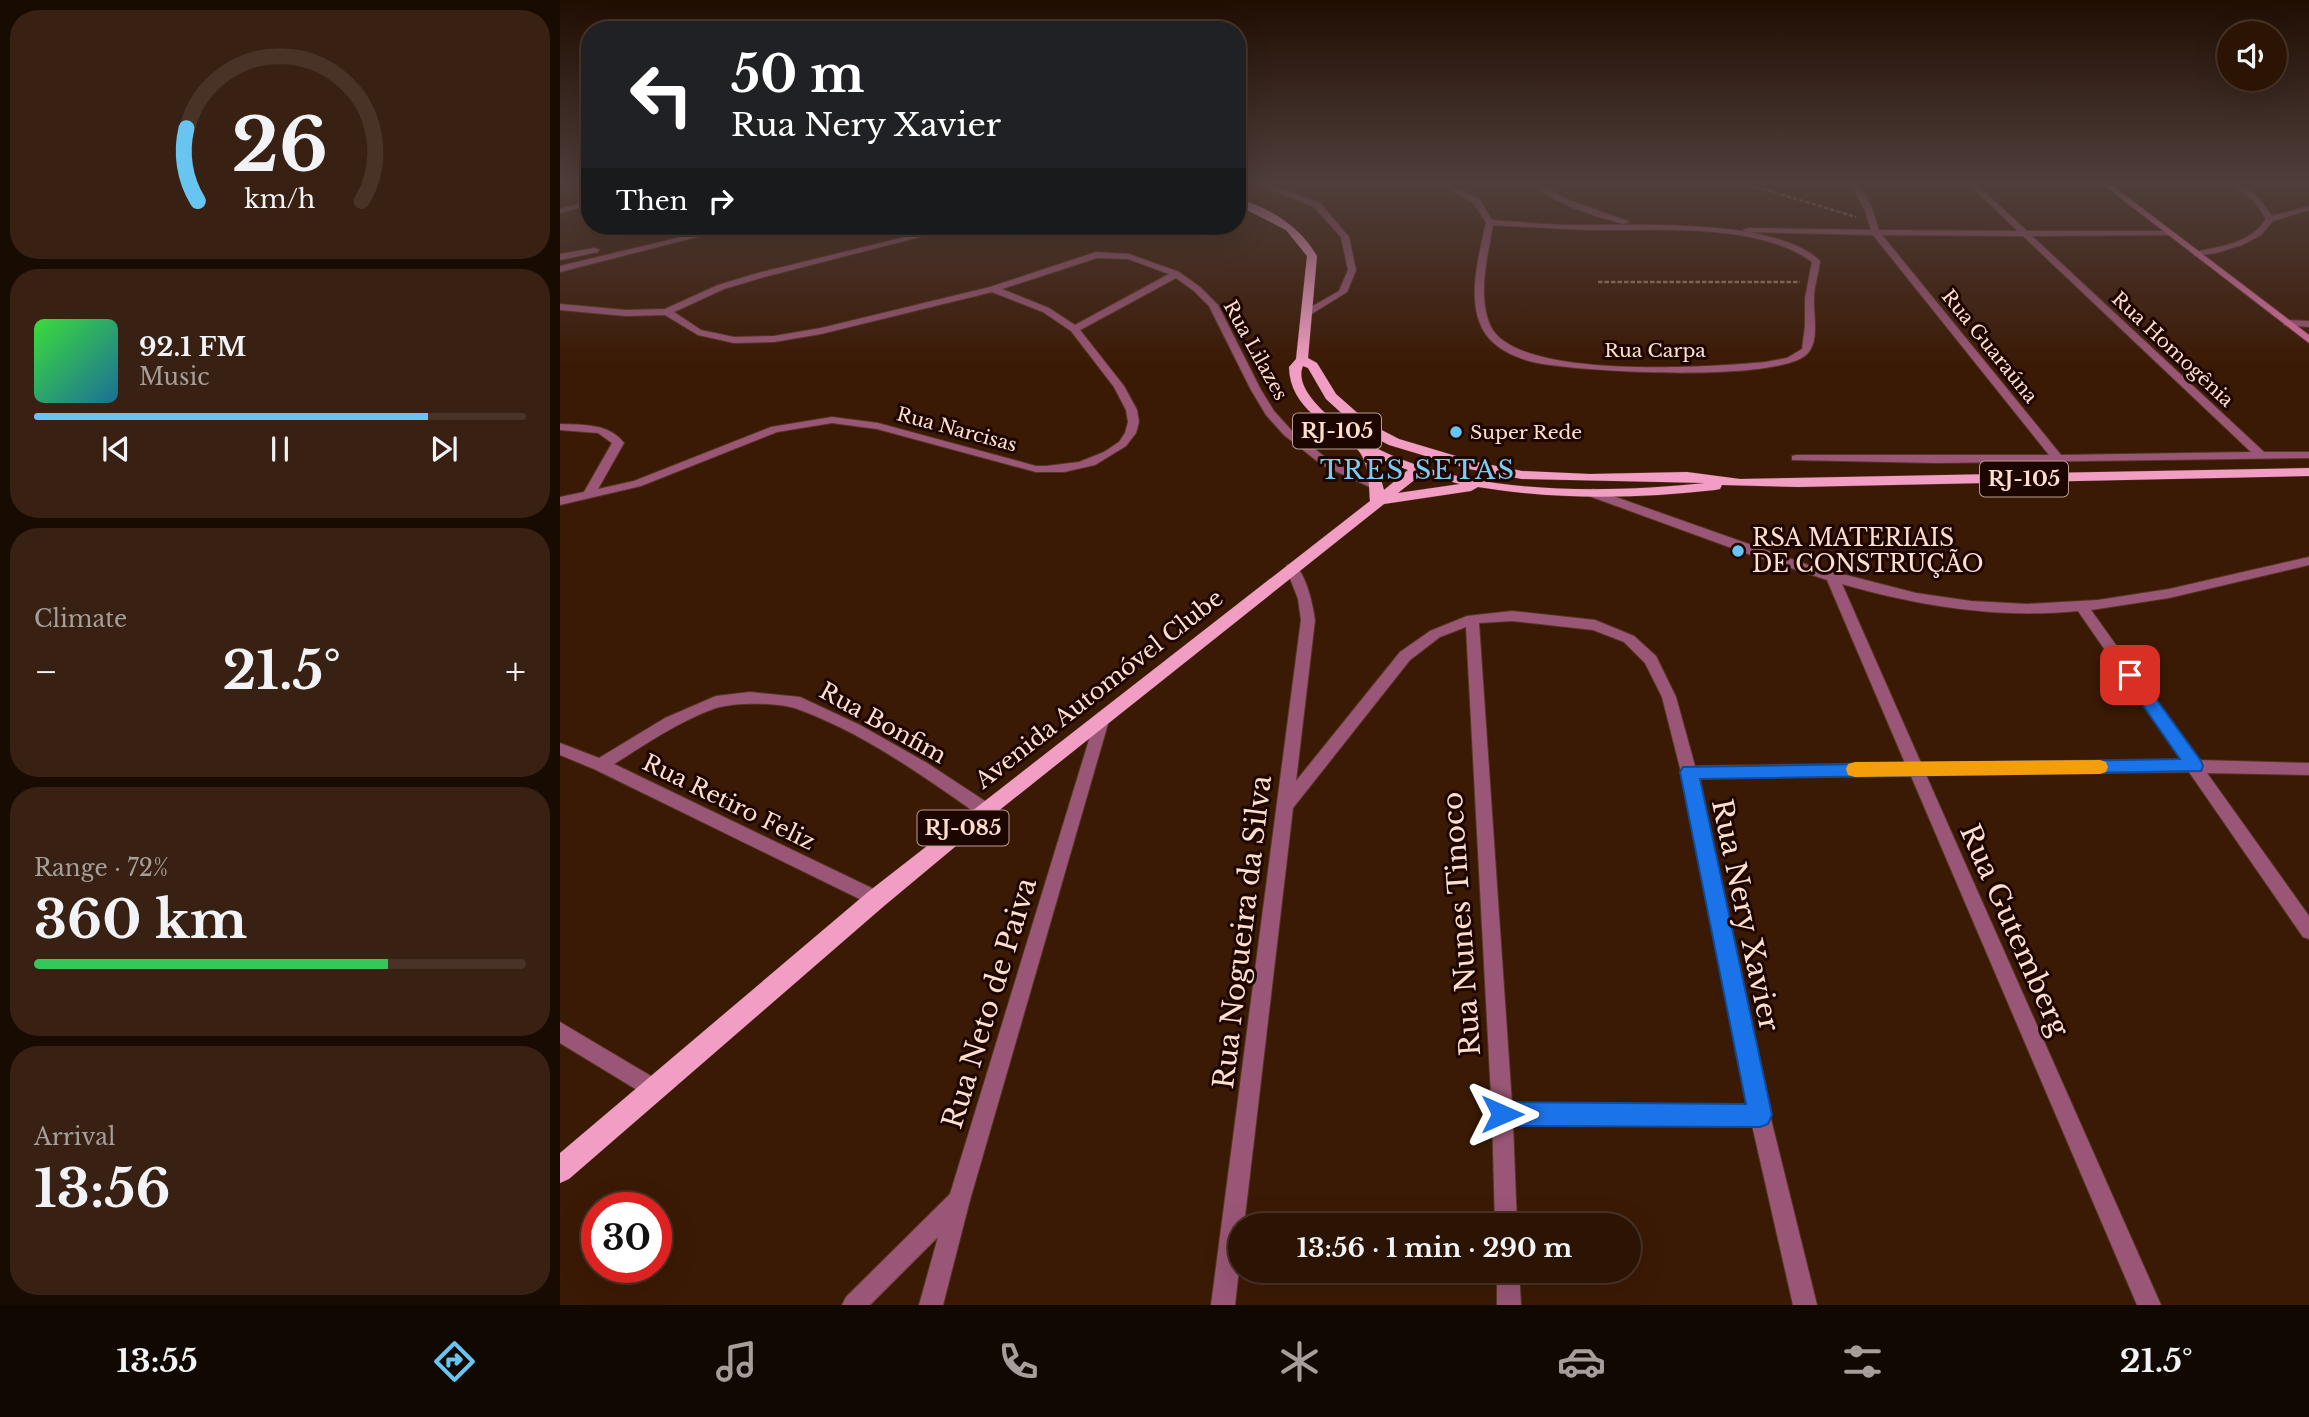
<!DOCTYPE html>
<html lang="en">
<head>
<meta charset="utf-8">
<style>
  body { margin:0; font-family:"Libre Baskerville",serif; background:#382113; color:#f1f3f6; height:100vh; display:flex; flex-direction:column; font-size:26px; white-space:nowrap }
  * { box-sizing:border-box; margin:0 }
  p { font-size:23px; color:#a69e9a }
  .icon { flex:none; width:38px; height:38px; fill:none; stroke:currentColor; stroke-width:2; stroke-linecap:round; stroke-linejoin:round }
  .map { position:relative; flex:1; overflow:hidden }
  .panel { display:flex; flex-direction:column; gap:10px; padding:10px; background:#180b02; width:560px }
  .panel>* { flex:none }
  .top-card { position:absolute; left:21px; top:21px; width:665px; height:214px; border-radius:28px; box-shadow:0 7px 28px #0002,0 0 0 2px #483326; background:#202124; color:#fff; overflow:hidden }
  .buttons { position:absolute; left:1657px; top:21px; display:grid; gap:14px }
  .buttons a { display:grid; place-items:center; width:70px; height:70px; border-radius:50%; background:#2c1404; box-shadow:0 7px 28px #0002,0 0 0 2px #483326; font-size:35px }
  .speed { position:absolute; left:21px; top:1192px; display:flex; gap:14px; font-size:35px; font-weight:700; text-align:center }
  .speed>* { display:grid; place-content:center; width:91px; height:91px; border-radius:50%; background:#2c1404; box-shadow:0 7px 28px #0002,0 0 0 2px #483326; line-height:1 }
  .speed .limit { border:10px solid #d22; background:#fff; color:#111 }
  .pin { position:absolute; display:grid; place-items:center; width:60px; height:60px; color:#fff; margin:-30px; border-radius:14px; box-shadow:0 4px 10px #0006 }
  .me { position:absolute; width:77px; margin:-38px; rotate:90deg; stroke-linejoin:round; filter:drop-shadow(0 0 5px #0008) }
  .turn { display:flex; align-items:center; gap:24px; height:147px; padding:0 35px; font-size:32px }
  .turn .icon { width:91px; height:91px; stroke-width:2.5 }
  .turn b { display:block; font-size:49px; line-height:60px }
  .then { display:flex; align-items:center; height:66px; padding:0 35px; background:#0003; gap:14px; font-size:26px }
  .big { font-size:52px; font-weight:700; line-height:1.1 }
  .panel .card { flex:1; display:flex; flex-direction:column; justify-content:center; gap:10px; min-width:0; padding:0 24px; border-radius:28px; background:#382113 }
  .panel .dial { align-items:center; gap:0 }
  .dial svg { height:182px; overflow:visible; fill:none; stroke:#483326; stroke-width:7; stroke-linecap:round; text-anchor:middle }
  .dial text { fill:#f1f3f6; stroke:none }
  .song { display:flex; align-items:center; gap:21px }
  .cover { width:84px; height:84px; border-radius:10px; background:linear-gradient(135deg,hsl(120 70% 55%),hsl(200 70% 35%)) }
  .played { height:7px; border-radius:4px; background:linear-gradient(90deg,#68c4f0 80%,#483326 80%) }
  .keys { display:flex; justify-content:space-around; direction:ltr }
  .heat { display:flex; justify-content:space-between; align-items:center; font-size:38px; direction:ltr }
  .charge { height:10px; border-radius:5px; background:linear-gradient(90deg,#34c759 72%,#483326 0) }
  .trip { position:absolute; left:668px; top:1213px; width:413px; height:70px; border-radius:35px; background:#2c1404; box-shadow:0 7px 28px #0002,0 0 0 2px #483326; font-weight:700; line-height:70px; text-align:center }
  .dock { display:flex; height:112px; justify-content:space-around; align-items:center; background:#120802; color:#a69e9a }
  .dock .icon { width:49px; height:49px }
  .dock .current { color:#68c4f0 }
  .dock b { font-size:32px; color:#f1f3f6 }
  main { display:flex; flex:1; min-height:0 }
  .map>svg:first-child { display:block }
  .lines { fill:none; stroke-linecap:round; stroke-linejoin:round }
  .lane-casing { stroke:#563621; stroke-width:2 }
  .street-casing { stroke:#563621; stroke-width:2 }
  .secondary-casing { stroke:#563621; stroke-width:2 }
  .primary-casing { stroke:#563621; stroke-width:1 }
  .path { stroke:#a0806e; stroke-width:2.5; stroke-dasharray:4.5 2; stroke-linecap:butt }
  .lane { fill:#9a5676; fill-rule:evenodd }
  .street { fill:#9a5676; fill-rule:evenodd }
  .secondary { fill:#dc70a5; fill-rule:evenodd }
  .primary { fill:#f19dc4; fill-rule:evenodd }
  .route { fill:#1a73e8; stroke:#114b97; stroke-width:2 }
  .slow { fill:#f59e0b }
  .poi-dot { fill:#68c4f0; stroke:#1e0600; stroke-width:2.5 }
  .labels { text-anchor:middle; stroke-width:6; stroke-linejoin:round; paint-order:stroke }
  .far-street-label { font-size:19px; fill:#fedfce; stroke:#1e0600 }
  .far-poi-label { font-size:19px; fill:#fedfce; stroke:#1e0600; text-anchor:start }
  .shield { fill:#1e0600; stroke:#bb9e90; stroke-width:2 }
  .shield-label { font-size:21px; font-weight:bold; fill:#fedfce }
  .poi-label { font-size:23px; fill:#fedfce; stroke:#1e0600; text-anchor:start }
  .street-label { font-size:23px; fill:#fedfce; stroke:#1e0600 }
  .quarter-label { font-size:26px; letter-spacing:2px; fill:#78cbf4; stroke:#1e0600 }
  .near-street-label { font-size:28px; fill:#fedfce; stroke:#1e0600 }
</style>
</head>
<body>
<main>
<section class="panel">
<div class="card dial"><svg viewBox="0 0 100 80">
<path d="M14 69A42 42 0 1 1 86 69"/>
<path d="M14 69A42 42 0 0 1 9 37" stroke="#68c4f0"/>
<text x="50" y="56" font-size="32" font-weight="700">26</text>
<text x="50" y="72" font-size="11">km/h</text>
</svg></div>
<div class="card">
<div class="song"><i class="cover"></i><div><b>92.1 FM</b><p>Music</p></div></div>
<div class="played"></div>
<div class="keys"><svg class="icon" aria-label="previous" viewBox="0 0 24 24"><path d="M18 5L8 12l10 7zM5 5v14"/></svg><svg class="icon" aria-label="pause" viewBox="0 0 24 24"><path d="M8 5v14M16 5v14"/></svg><svg class="icon" aria-label="next" viewBox="0 0 24 24"><path d="M6 5l10 7-10 7zM19 5v14"/></svg></div>
</div>
<div class="card"><p>Climate</p>
<div class="heat"><a>−</a><b class="big">21.5°</b><a>+</a></div>
</div>
<div class="card"><p>Range · 72%</p><b class="big">360 km</b><div class="charge"></div></div>
<div class="card"><p>Arrival</p><b class="big">13:56</b></div>
</section>
<div class="map">
<svg width="1749" height="1305" viewBox="0 0 1749 1305">
  <rect width="100%" height="100%" fill="#3b1a05"/>
  <g class="lines">
    <defs>
      <path id="lane" d="M0,1022L101,1082L104,1089L101,1096L94,1099L87,1096L0,1043Z"/>
      <path id="street" d="M695,183H704L760,203L789,237L796,270L787,292L750,315H744V311L779,291L788,270L781,237L754,207Z
        M878,183H887L919,199L932,220C958,222 983,224 1008,225C1071,226 1215,217 1260,261C1259,273 1254,285 1254,298C1253,315 1260,341 1247,354C1218,383 1016,372 973,362C957,358 938,350 927,336C904,305 919,256 926,222L913,203ZM933,225C966,227 998,229 1031,230C1094,231 1199,222 1252,262L1245,298V326L1242,349L1227,358L1205,362C1152,367 954,381 930,325C917,294 928,255 933,225Z
        M970,183H978L1009,200L1070,222L1063,224C1032,215 996,205 970,183Z
        M1290,183H1298L1312,208L1319,230L1458,231L1407,183H1415L1467,231H1612L1613,233L1609,235L1472,236L1704,452H1749V458L1378,463L1232,460V456L1236,455H1489L1313,235L1187,232L1183,230L1187,228L1311,230L1304,208ZM1322,235L1463,236L1691,452L1501,455Z
        M1669,183C1688,183 1702,201 1712,216L1749,206V210L1713,221L1701,235L1682,245L1656,253L1634,256V252C1659,247 1692,243 1706,219L1694,201Z
        M30,201V205L0,213V209Z
        M167,226H180L0,272V266Z
        M390,226H403L204,277L164,289L114,312L141,330L174,337L214,336L261,328L430,287L536,252L569,254L619,272L640,287L658,305L701,390L714,411L732,431L770,461L822,486L816,489L812,488L762,465L724,435L706,415L691,390L649,306L634,291L616,278L520,330L564,386L577,410L579,422L576,433L566,446L535,465L504,472H476L317,429L272,423L217,432L81,486L0,505V497L24,492L52,443L38,433L0,430V424C23,425 49,423 64,443L38,489L74,481L211,427L272,417L318,423L476,466H486L519,462L544,452L559,442L565,433L568,422L566,410L554,387L511,331L483,312L432,292L261,334L214,342L174,343L138,335L105,315L66,316L0,310V304L66,310L105,309L158,285L198,273ZM537,258L568,259L609,274L515,325L489,308L442,289Z
        M35,248L39,250L38,252L0,260V254Z
        M1727,320L1749,321V327L1724,325V321Z
        M1033,489L1251,566L1356,593L1411,601L1467,604L1538,600L1609,589L1749,557V565L1609,598L1531,610L1638,760L1749,763V775L1647,773L1749,916V939L1743,937L1629,772L1366,775L1601,1305H1577L1351,776L1138,778L1210,1115L1257,1305H1233L1192,1125L953,1124L957,1225H935L932,1114L906,627L880,637L850,660L733,808L684,1225H681V1252L675,1305H651L741,620L738,599L726,568L727,565L732,564C746,570 753,606 755,620L736,781L840,652L870,631L907,616L952,611L1035,620L1074,636L1096,656L1116,697L1135,766L1345,763L1267,580L1188,554L1029,496L1027,493ZM1282,584C1358,606 1438,619 1518,611L1621,760L1361,763ZM952,621L1033,630L1064,642L1085,663L1102,697L1121,772L1188,1105L952,1104L919,623Z
        M190,692L240,697L300,725L367,763L431,805L433,810L431,815L425,817L419,815C363,776 305,734 240,710C221,702 176,702 156,708C119,721 86,744 54,764L322,893L325,899L322,905L316,907L34,769L0,755V743L39,758L105,718L156,696Z
        M543,711L548,713L550,717L410,1200L383,1305H359L378,1237L310,1305H282L286,1297L390,1194L536,717L538,713Z
        M937,1270H959L961,1305H937Z"/>
      <path id="secondary" d="M1541,183H1549L1749,335V343Z"/>
      <path id="primary" d="M677,198C711,209 739,225 757,256L748,358L757,363L776,394L810,424L839,439L916,462L962,471L1030,474L1127,472L1180,479L1749,468V476L1238,487L1162,485L1160,489L1155,490C1076,499 997,500 918,487L911,491L824,504L432,816L324,906L9,1179L0,1183V1153L308,892L810,501C809,485 809,460 796,448C769,424 730,409 729,367L736,359L747,256L726,230L677,205ZM743,366L748,368L766,399L800,430L829,445L909,469L962,479L1145,483C1027,495 855,498 763,411C752,400 736,382 743,366ZM815,457L848,470L824,490ZM862,474L900,484L838,493Z"/>
    </defs>
    <use href="#lane" class="lane-casing"/>
    <use href="#street" class="street-casing"/>
    <use href="#secondary" class="secondary-casing"/>
    <use href="#primary" class="primary-casing"/>
    <path class="path" d="M1183,183L1296,217
      M1038,282H1240"/>
    <use href="#lane" class="lane"/>
    <use href="#street" class="street"/>
    <use href="#secondary" class="secondary"/>
    <use href="#primary" class="primary"/>
  </g>
  <linearGradient id="sky" x2="0" y2="1"><stop stop-color="#200e03"/><stop offset="0.5" stop-color="#4f3e3b"/><stop offset="1" stop-color="#4f3e3b" stop-opacity="0"/></linearGradient>
  <rect width="1749" height="365" fill="url(#sky)"/>
  <path class="route" d="M1570,669L1576,671L1641,761L1643,766L1641,771L1140,779L1212,1115L1208,1124L1200,1127L942,1126L934,1122L931,1114L934,1106L942,1102L1186,1104L1120,772L1123,767L1620,759L1562,675Z"/>
  <path class="slow" d="M1540,760L1546,762L1548,767L1546,772L1540,774L1295,777L1288,775L1286,769L1288,764L1295,762Z"/>
  <g class="poi-dot">
    <circle cx="896" cy="432" r="7"/>
    <circle cx="1178" cy="551" r="7"/>
  </g>
  <g class="labels">
    <g class="far-street-label">
      <text transform="translate(1430 346) rotate(51)" y="7">Rua Guaraúna</text>
      <text transform="translate(1613 349) rotate(43)" y="7">Rua Homogênia</text>
      <text transform="translate(696 350) rotate(61)" y="7">Rua Lilazes</text>
      <text x="1095" y="357">Rua Carpa</text>
      <text transform="translate(397 429) rotate(15)" y="7">Rua Narcisas</text>
    </g>
    <g class="far-poi-label">
      <text x="910" y="439">Super Rede</text>
    </g>
    <g class="shield">
      <rect x="733" y="413.5" width="88" height="35" rx="5"/>
      <rect x="1420" y="461.5" width="88" height="35" rx="5"/>
      <rect x="357.5" y="810.5" width="91" height="35" rx="5"/>
    </g>
    <g class="shield-label">
      <text x="777" y="438">RJ-105</text>
      <text x="1464" y="486">RJ-105</text>
      <text x="403" y="835">RJ-085</text>
    </g>
    <g class="poi-label">
      <text x="1192" y="546">RSA MATERIAIS<tspan x="1192" dy="26">DE CONSTRUÇÃO</tspan></text>
    </g>
    <g class="street-label">
      <text transform="translate(539 689) rotate(-38)" y="8">Avenida Automóvel Clube</text>
      <text transform="translate(323 723) rotate(29)" y="8">Rua Bonfim</text>
      <text transform="translate(169 802) rotate(26)" y="8">Rua Retiro Feliz</text>
    </g>
    <g class="quarter-label">
      <text x="858" y="479">TRES SETAS</text>
    </g>
    <g class="near-street-label">
      <text transform="translate(1186 915) rotate(78)" y="10">Rua Nery Xavier</text>
      <text transform="translate(901 924) rotate(-94)" y="10">Rua Nunes Tinoco</text>
      <text transform="translate(1455 930) rotate(66)" y="10">Rua Gutemberg</text>
      <text transform="translate(682 932) rotate(-83)" y="10">Rua Nogueira da Silva</text>
      <text transform="translate(429 1003) rotate(-73)" y="10">Rua Neto de Paiva</text>
    </g>
  </g>
</svg>
<div class="buttons">
<a><svg class="icon" aria-label="sound" viewBox="0 0 24 24"><path d="M4 9h4l5-4v14l-5-4H4zM17 9q2 3 0 6"/></svg></a>
</div>
<div class="speed"><div class="limit">30</div></div>
<div class="pin" style="left:1570px;top:675px;background:#d93025"><svg class="icon" aria-label="arrive" viewBox="0 0 24 24"><path d="M6 21V4h12l-3 4 3 4H6"/></svg></div>
<svg class="me" style="left:942px;top:1114px" viewBox="-20 -20 40 40"><path d="M0-17L14 15 0 8-14 15z" fill="#1a73e8" stroke="#fff" stroke-width="4"/></svg>
<div class="trip">13:56 · 1 min · 290 m</div>
<div class="top-card">
<div class="turn"><svg class="icon" aria-label="left" viewBox="0 0 24 24"><path d="M17 20v-9H6M10 6l-5 5 5 5"/></svg><div><b>50 m</b>Rua Nery Xavier</div></div>
<div class="then">Then<svg class="icon" aria-label="right" viewBox="0 0 24 24"><path d="M7 20v-9h11M14 6l5 5-5 5"/></svg></div>
</div>
</div>
</main>
<nav class="dock">
<b>13:55</b>
<svg class="icon current" aria-label="directions" viewBox="0 0 24 24"><path d="M12 3l9 9-9 9-9-9zM9 14v-3h6M13 9l2 2-2 2"/></svg>
<svg class="icon" aria-label="music" viewBox="0 0 24 24"><path d="M9 18V5l10-2v13"/><circle cx="6" cy="18" r="3"/><circle cx="16" cy="16" r="3"/></svg>
<svg class="icon" aria-label="phone" viewBox="0 0 24 24"><path d="M5 4h4l2 5-3 2q2 4 5 5l2-3 5 2v4C11 20 4 13 5 4z"/></svg>
<svg class="icon" aria-label="climate" viewBox="0 0 24 24"><path d="M12 3v18M4 7l16 10M4 17L20 7"/></svg>
<svg class="icon" aria-label="car" viewBox="0 0 24 24"><path d="M5 17H2v-5l4-1 3-4h7l3 4 3 1v5h-3M9 17h6M6 11h13"/><circle cx="7" cy="17" r="2"/><circle cx="17" cy="17" r="2"/></svg>
<svg class="icon" aria-label="filters" viewBox="0 0 24 24"><path d="M4 7h16M4 17h16"/><circle cx="9" cy="7" r="2"/><circle cx="15" cy="17" r="2"/></svg>
<b>21.5°</b>
</nav>
</body>
</html>
